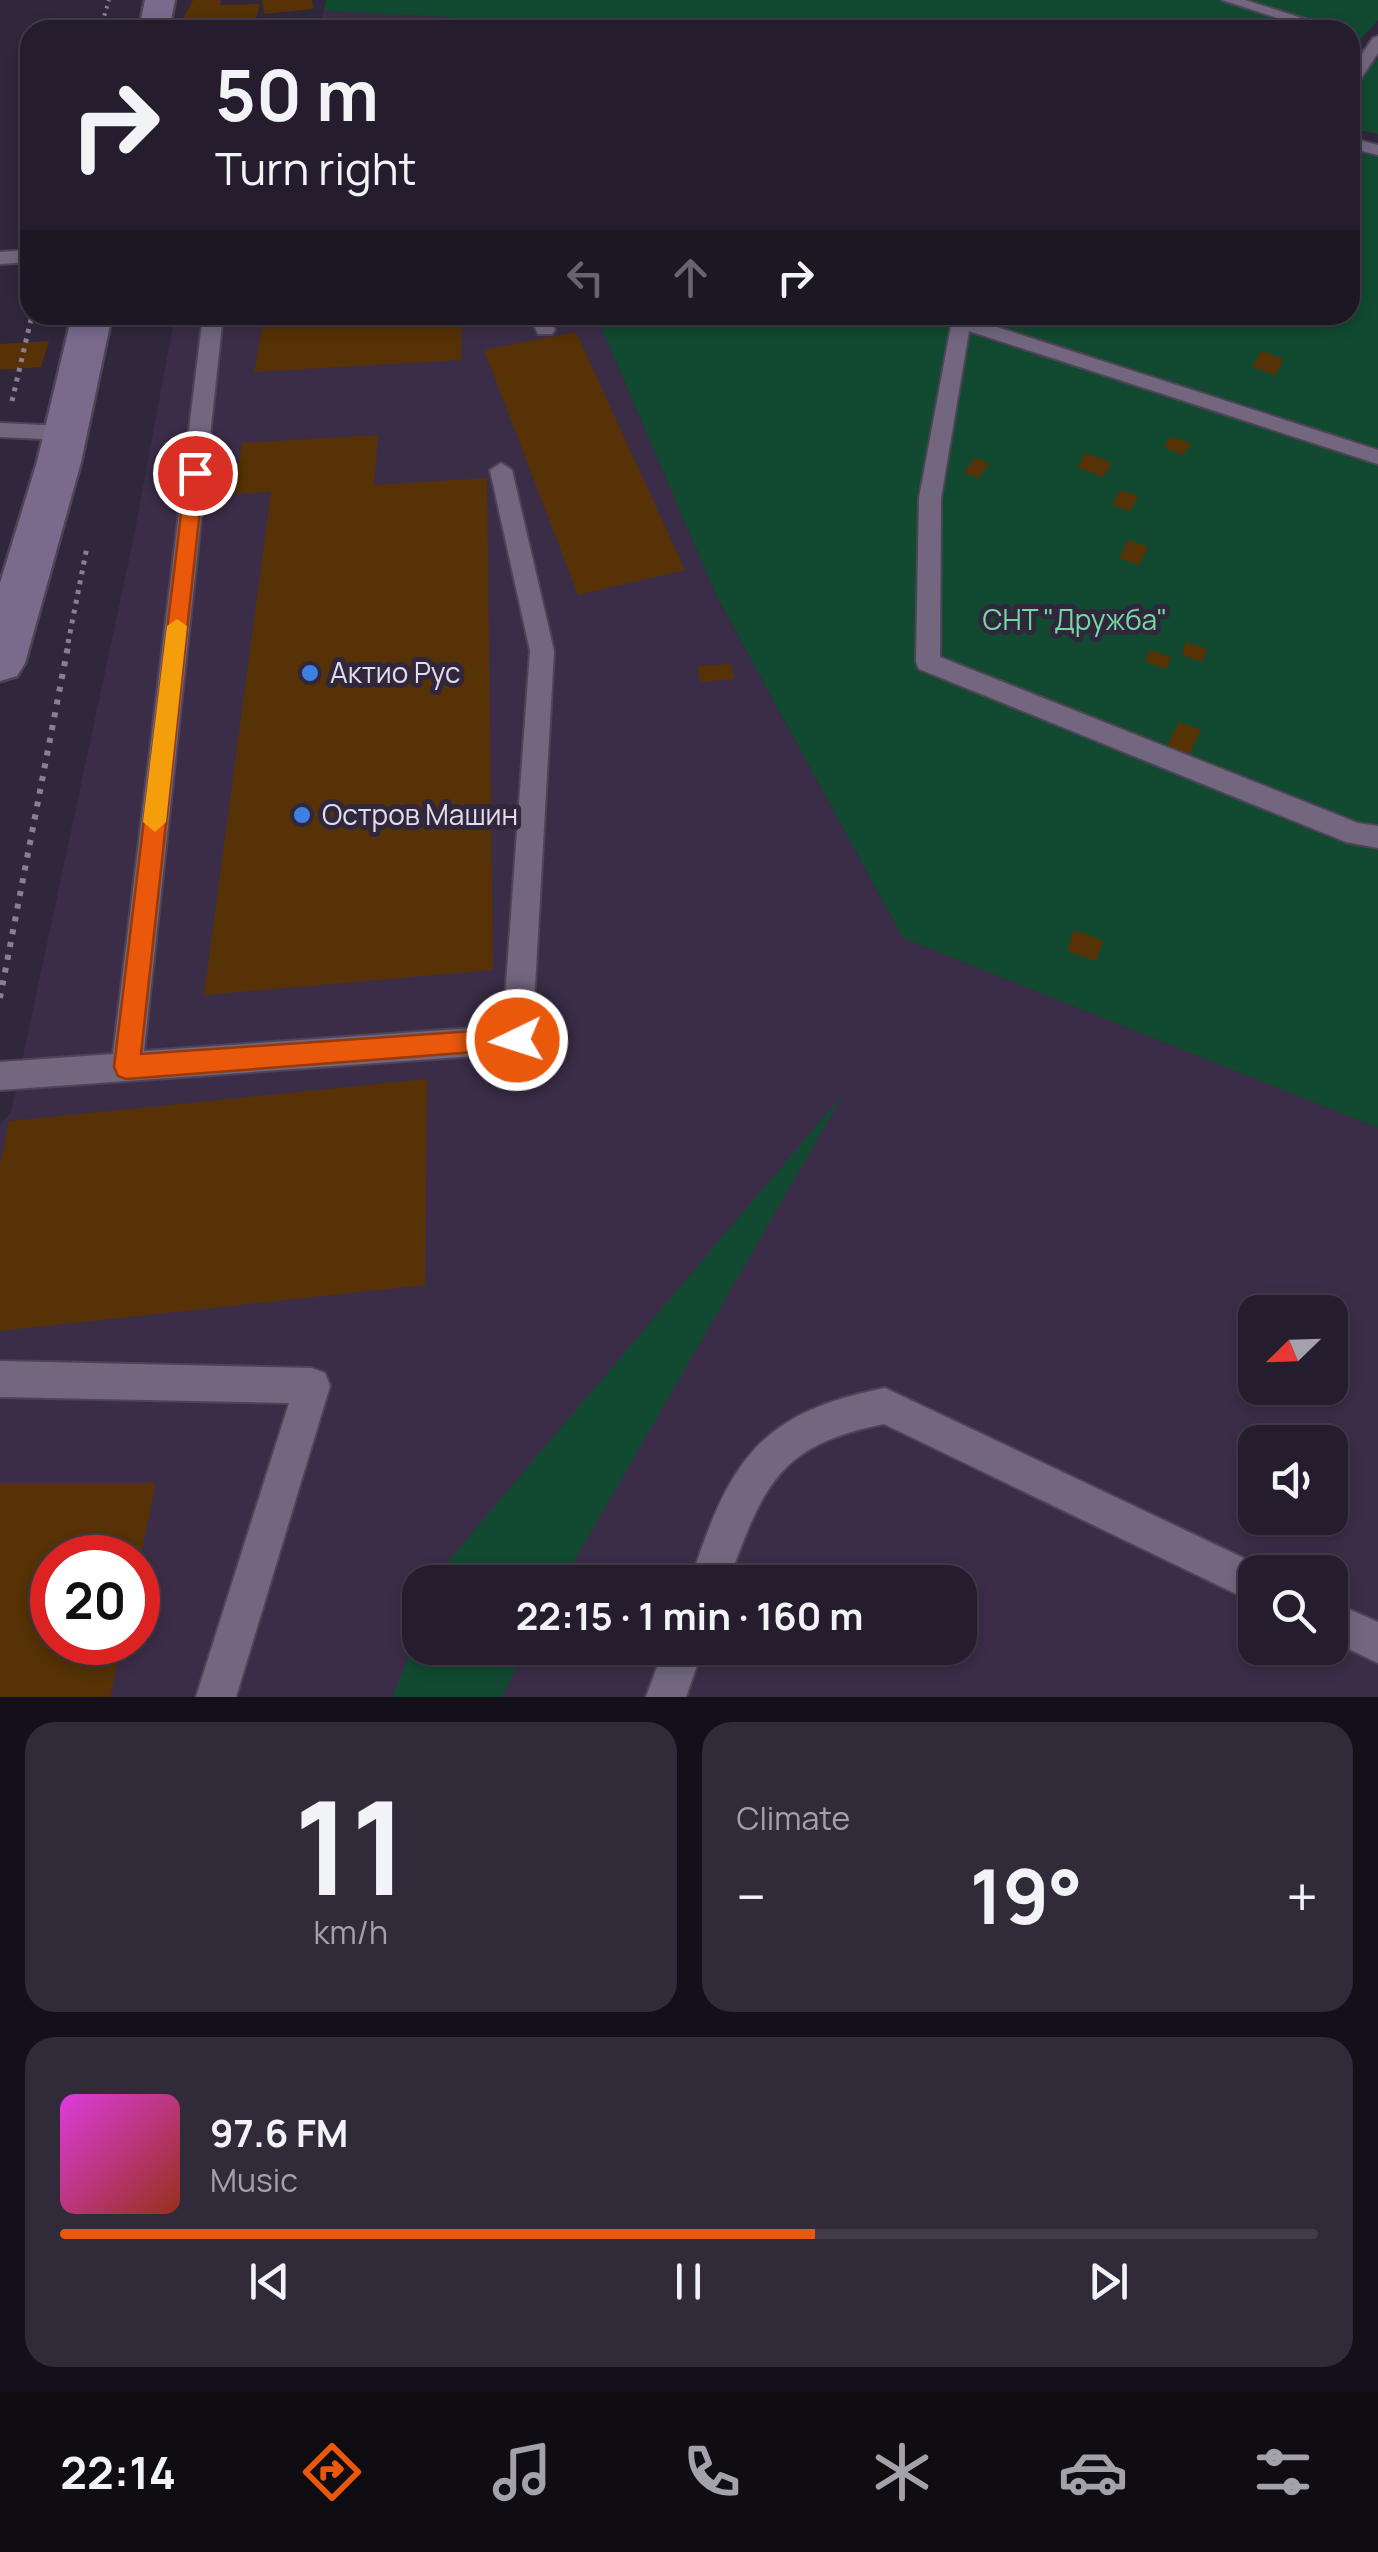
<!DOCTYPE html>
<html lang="en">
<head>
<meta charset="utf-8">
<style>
  body { margin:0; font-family:Manrope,sans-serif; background:#312a39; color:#f1f3f6; height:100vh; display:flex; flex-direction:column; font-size:38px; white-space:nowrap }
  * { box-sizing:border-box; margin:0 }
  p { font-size:32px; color:#a3a2aa }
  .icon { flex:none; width:55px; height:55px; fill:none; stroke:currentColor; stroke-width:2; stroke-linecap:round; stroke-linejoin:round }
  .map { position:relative; height:1697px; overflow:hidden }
  .details { display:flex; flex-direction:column; gap:25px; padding:25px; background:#141019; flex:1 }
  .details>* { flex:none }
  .top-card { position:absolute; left:20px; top:20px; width:1340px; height:305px; border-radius:30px; box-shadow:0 5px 15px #0003,0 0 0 2px #423b49; background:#251d2d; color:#f1f3f6; overflow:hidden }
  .needle { width:65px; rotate:247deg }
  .tools { position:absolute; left:1238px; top:1295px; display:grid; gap:20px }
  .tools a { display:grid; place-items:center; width:110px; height:110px; border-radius:20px; background:#251d2d; box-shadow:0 5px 15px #0003,0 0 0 2px #423b49; font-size:50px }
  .speed { position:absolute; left:30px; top:1535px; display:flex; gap:20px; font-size:50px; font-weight:700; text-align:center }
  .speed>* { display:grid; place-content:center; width:130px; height:130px; border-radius:50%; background:#251d2d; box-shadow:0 5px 15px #0003,0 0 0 2px #423b49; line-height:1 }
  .speed .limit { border:15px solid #d22; background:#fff; color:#111 }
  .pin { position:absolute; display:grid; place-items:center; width:85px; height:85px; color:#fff; margin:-42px; border:5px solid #fff; border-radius:50%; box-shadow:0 2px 10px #0007 }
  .me { position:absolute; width:110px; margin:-55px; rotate:266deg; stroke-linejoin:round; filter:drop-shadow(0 0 8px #0008) }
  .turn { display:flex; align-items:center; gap:35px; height:210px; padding:0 30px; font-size:45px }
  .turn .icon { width:130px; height:130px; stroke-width:2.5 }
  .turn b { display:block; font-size:70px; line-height:85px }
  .lanes { display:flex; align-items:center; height:95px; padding:0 30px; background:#0003; justify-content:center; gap:50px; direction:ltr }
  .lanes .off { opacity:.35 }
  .big { font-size:75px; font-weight:700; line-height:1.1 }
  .details .tile { flex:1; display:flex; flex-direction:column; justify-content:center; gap:15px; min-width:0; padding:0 35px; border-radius:30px; background:#312a39 }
  .details .dial { align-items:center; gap:0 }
  .dial b { font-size:130px; line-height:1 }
  .song { display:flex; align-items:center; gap:30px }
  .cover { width:120px; height:120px; border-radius:15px; background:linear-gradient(135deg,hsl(300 70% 55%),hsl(10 70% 35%)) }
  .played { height:10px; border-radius:5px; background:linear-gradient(90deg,#ea580c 60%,#423b49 60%) }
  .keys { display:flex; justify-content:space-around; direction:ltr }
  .heat { display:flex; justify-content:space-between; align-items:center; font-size:55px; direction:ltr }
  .details .tiles { flex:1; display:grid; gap:25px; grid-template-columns:1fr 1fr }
  .tile:last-child { grid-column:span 2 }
  .trip { position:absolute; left:402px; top:1565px; width:575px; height:100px; border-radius:30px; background:#251d2d; box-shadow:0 5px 15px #0003,0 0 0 2px #423b49; font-weight:700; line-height:100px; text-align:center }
  .tab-bar { display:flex; height:160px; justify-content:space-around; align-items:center; background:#0f0c12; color:#a3a2aa }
  .tab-bar .icon { width:70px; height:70px }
  .tab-bar .selected { color:#ea580c }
  .tab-bar b { font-size:45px; color:#f1f3f6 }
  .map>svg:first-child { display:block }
  .built { fill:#3b2d48; fill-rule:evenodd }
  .green { fill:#114a31 }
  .building { fill:#563206 }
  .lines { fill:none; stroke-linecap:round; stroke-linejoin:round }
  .lane-casing { stroke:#4e4456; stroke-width:4 }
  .secondary-casing { stroke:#4e4456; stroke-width:5 }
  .path-far2 { stroke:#888091; stroke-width:4; stroke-dasharray:2.5 5; stroke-linecap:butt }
  .path-far1 { stroke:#888091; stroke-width:5; stroke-dasharray:4 6; stroke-linecap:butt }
  .path { stroke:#888091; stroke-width:6; stroke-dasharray:5 8; stroke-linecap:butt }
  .lane { fill:#72677f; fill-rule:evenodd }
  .secondary { fill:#7a6b8d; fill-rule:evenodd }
  .route { fill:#ea580c; stroke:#983908; stroke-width:2.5 }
  .slow { fill:#f59e0b }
  .shop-dot { fill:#3f7fe0; stroke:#31273c; stroke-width:4 }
  .labels { text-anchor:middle; stroke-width:10; stroke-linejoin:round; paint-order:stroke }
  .park-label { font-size:28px; fill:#73daa5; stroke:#31273c }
  .poi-label { font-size:28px; fill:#e3dcea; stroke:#31273c; text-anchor:start }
</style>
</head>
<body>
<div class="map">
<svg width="1378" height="1697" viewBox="0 0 1378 1697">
  <rect width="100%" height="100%" fill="#31273c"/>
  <path class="built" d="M324,11L490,18L491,30H318Z
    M175,315H596L717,597L903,938L1378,1128V1697H0V1125L11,1112L19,1075L133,541ZM1255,1312H1330V1388H1255ZM1255,1442H1330V1518H1255ZM52,1558H138V1642H52ZM1255,1572H1330V1648H1255ZM420,1582H960V1648H420Z"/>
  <path class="green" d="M326,0H1378V20L1350,51V30H709L324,11Z
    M1350,52L1378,60V134L1350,128Z
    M1350,151L1378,157V1128L903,938L717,597L596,315H1350Z
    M844,1093L562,1582H440L450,1559Z
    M420,1630V1648H526L502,1697H392Z"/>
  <path class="building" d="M193,0H221L220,5L260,4L256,19L181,22Z
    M262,0H312L313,9L264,14Z
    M462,315L461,360L254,372L264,316Z
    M576,332L685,570L578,595L484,350Z
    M49,341L41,367L0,370V344Z
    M1261,351L1284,359L1275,375L1252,367Z
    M378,435L374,485L487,478L493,970L204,995L271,492L234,494L242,443Z
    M1170,437L1191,443L1184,455L1164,448Z
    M1086,453L1112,463L1103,477L1077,467Z
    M975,458L989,463L979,478L964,473Z
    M1120,490L1138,496L1130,511L1112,505Z
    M1128,540L1148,547L1139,565L1119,558Z
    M1186,642L1207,649L1202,662L1182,655Z
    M1150,650L1171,657L1166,669L1145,662Z
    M731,664L734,679L700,682L698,666Z
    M1179,722L1201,730L1189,755L1167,746Z
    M1074,930L1103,941L1096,961L1067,951Z
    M427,1079L425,1285L0,1331V1165L9,1121Z
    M0,1483H156L140,1558H52V1642H122L110,1697H0Z"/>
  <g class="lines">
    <defs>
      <path id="lane" d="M1222,0H1245L1340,30H1315Z
        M431,20L527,25L535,30H299L307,25Z
        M1378,36V53L1356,86L1350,88V71L1373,38Z
        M1350,138L1378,145V155L1350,148Z
        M30,250V262L0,264V252Z
        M203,315H223L144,1051L503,1026L530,651L490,470L501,463L512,470L554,651L532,1039L528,1049L517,1053L0,1090V1062L113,1054Z
        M529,315H549L555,330L552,334H538Z
        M953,315H973L972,319L1378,450V464L969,331L941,498L940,657L1358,823L1378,826V848L1346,842L919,669L916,662L919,498Z
        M0,423L65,426L76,433L65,440L0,437Z
        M0,1361L312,1368L325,1373L330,1386L236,1697H196L289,1403L0,1397Z
        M885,1388L1269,1570L1255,1572V1603L884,1424C777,1445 763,1487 728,1582H690C729,1463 757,1413 885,1388Z
        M1330,1601L1378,1622V1663L1330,1640Z
        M664,1648H703L686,1697H646Z"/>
      <path id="secondary" d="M145,0H175L169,30H139Z
        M72,315H112L81,462L25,663L17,676L0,681V583L37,462Z"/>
    </defs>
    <use href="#lane" class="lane-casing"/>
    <use href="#secondary" class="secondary-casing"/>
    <path class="path-far2" d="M100,30L109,0"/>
    <path class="path-far1" d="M29,285L30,308
      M12,401L32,315
      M68,643L87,547"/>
    <path class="path" d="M0,998L69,641"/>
    <use href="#lane" class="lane"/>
    <use href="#secondary" class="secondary"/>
  </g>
  <path class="route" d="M195,467L204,473L141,1054L517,1028L526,1031L529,1040L526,1048L126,1079L118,1076L114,1067L186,473Z"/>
  <path class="slow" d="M177,619L187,626L166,822L155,832L143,822L167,626Z"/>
  <g class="shop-dot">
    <circle cx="310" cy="673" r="10"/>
    <circle cx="302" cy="815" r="10"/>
  </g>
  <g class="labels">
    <g class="park-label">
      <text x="1075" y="630">СНТ "Дружба"</text>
    </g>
    <g class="poi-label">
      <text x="330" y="683">Актио Рус</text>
      <text x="322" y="825">Остров Машин</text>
    </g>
  </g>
</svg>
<div class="tools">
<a><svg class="needle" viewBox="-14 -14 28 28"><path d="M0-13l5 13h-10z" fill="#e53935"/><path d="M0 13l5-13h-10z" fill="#a3a2aa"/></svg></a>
<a><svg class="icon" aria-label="sound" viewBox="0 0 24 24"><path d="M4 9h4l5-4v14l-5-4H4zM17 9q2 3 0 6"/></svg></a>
<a><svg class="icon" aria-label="search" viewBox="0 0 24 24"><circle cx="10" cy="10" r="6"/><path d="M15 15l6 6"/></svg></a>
</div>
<div class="speed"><div class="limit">20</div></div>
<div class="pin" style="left:195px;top:473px;background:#d93025"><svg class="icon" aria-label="arrive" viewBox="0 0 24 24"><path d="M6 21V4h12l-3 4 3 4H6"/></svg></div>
<svg class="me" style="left:517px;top:1040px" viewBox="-20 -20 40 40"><circle r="17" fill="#ea580c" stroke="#fff" stroke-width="3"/><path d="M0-11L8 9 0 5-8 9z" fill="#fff"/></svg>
<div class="trip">22:15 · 1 min · 160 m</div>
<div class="top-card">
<div class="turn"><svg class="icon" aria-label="right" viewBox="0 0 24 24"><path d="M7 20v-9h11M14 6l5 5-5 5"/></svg><div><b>50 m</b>Turn right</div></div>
<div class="lanes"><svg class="icon off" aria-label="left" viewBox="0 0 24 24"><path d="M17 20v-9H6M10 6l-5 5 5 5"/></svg><svg class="icon off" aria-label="ahead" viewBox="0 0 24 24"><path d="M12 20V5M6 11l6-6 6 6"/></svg><svg class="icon" aria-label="right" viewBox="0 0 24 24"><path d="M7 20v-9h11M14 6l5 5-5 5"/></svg></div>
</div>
</div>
<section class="details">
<div class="tiles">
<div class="tile dial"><b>11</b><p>km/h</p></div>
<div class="tile"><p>Climate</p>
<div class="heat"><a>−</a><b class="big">19°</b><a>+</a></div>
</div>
<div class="tile">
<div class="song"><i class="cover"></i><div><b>97.6 FM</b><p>Music</p></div></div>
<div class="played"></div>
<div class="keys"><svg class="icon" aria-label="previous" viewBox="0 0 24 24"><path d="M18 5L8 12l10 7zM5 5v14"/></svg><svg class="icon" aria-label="pause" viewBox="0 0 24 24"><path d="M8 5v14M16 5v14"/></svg><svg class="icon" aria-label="next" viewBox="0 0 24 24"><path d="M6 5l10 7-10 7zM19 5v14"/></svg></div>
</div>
</div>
</section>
<nav class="tab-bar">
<b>22:14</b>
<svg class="icon selected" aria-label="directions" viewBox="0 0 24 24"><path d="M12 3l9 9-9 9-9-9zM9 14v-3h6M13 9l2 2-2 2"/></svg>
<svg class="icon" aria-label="music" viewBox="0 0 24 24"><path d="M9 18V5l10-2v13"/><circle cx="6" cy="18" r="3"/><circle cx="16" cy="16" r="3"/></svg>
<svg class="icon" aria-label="phone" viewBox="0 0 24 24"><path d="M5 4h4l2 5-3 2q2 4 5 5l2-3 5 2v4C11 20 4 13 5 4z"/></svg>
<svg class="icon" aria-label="climate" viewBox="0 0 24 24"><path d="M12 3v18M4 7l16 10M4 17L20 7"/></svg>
<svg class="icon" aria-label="car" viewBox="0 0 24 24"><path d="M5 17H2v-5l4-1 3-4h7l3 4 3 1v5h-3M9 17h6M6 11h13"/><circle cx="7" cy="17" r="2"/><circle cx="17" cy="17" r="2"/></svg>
<svg class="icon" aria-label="filters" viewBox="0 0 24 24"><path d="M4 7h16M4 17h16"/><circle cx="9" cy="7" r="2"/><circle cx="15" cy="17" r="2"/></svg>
</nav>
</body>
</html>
